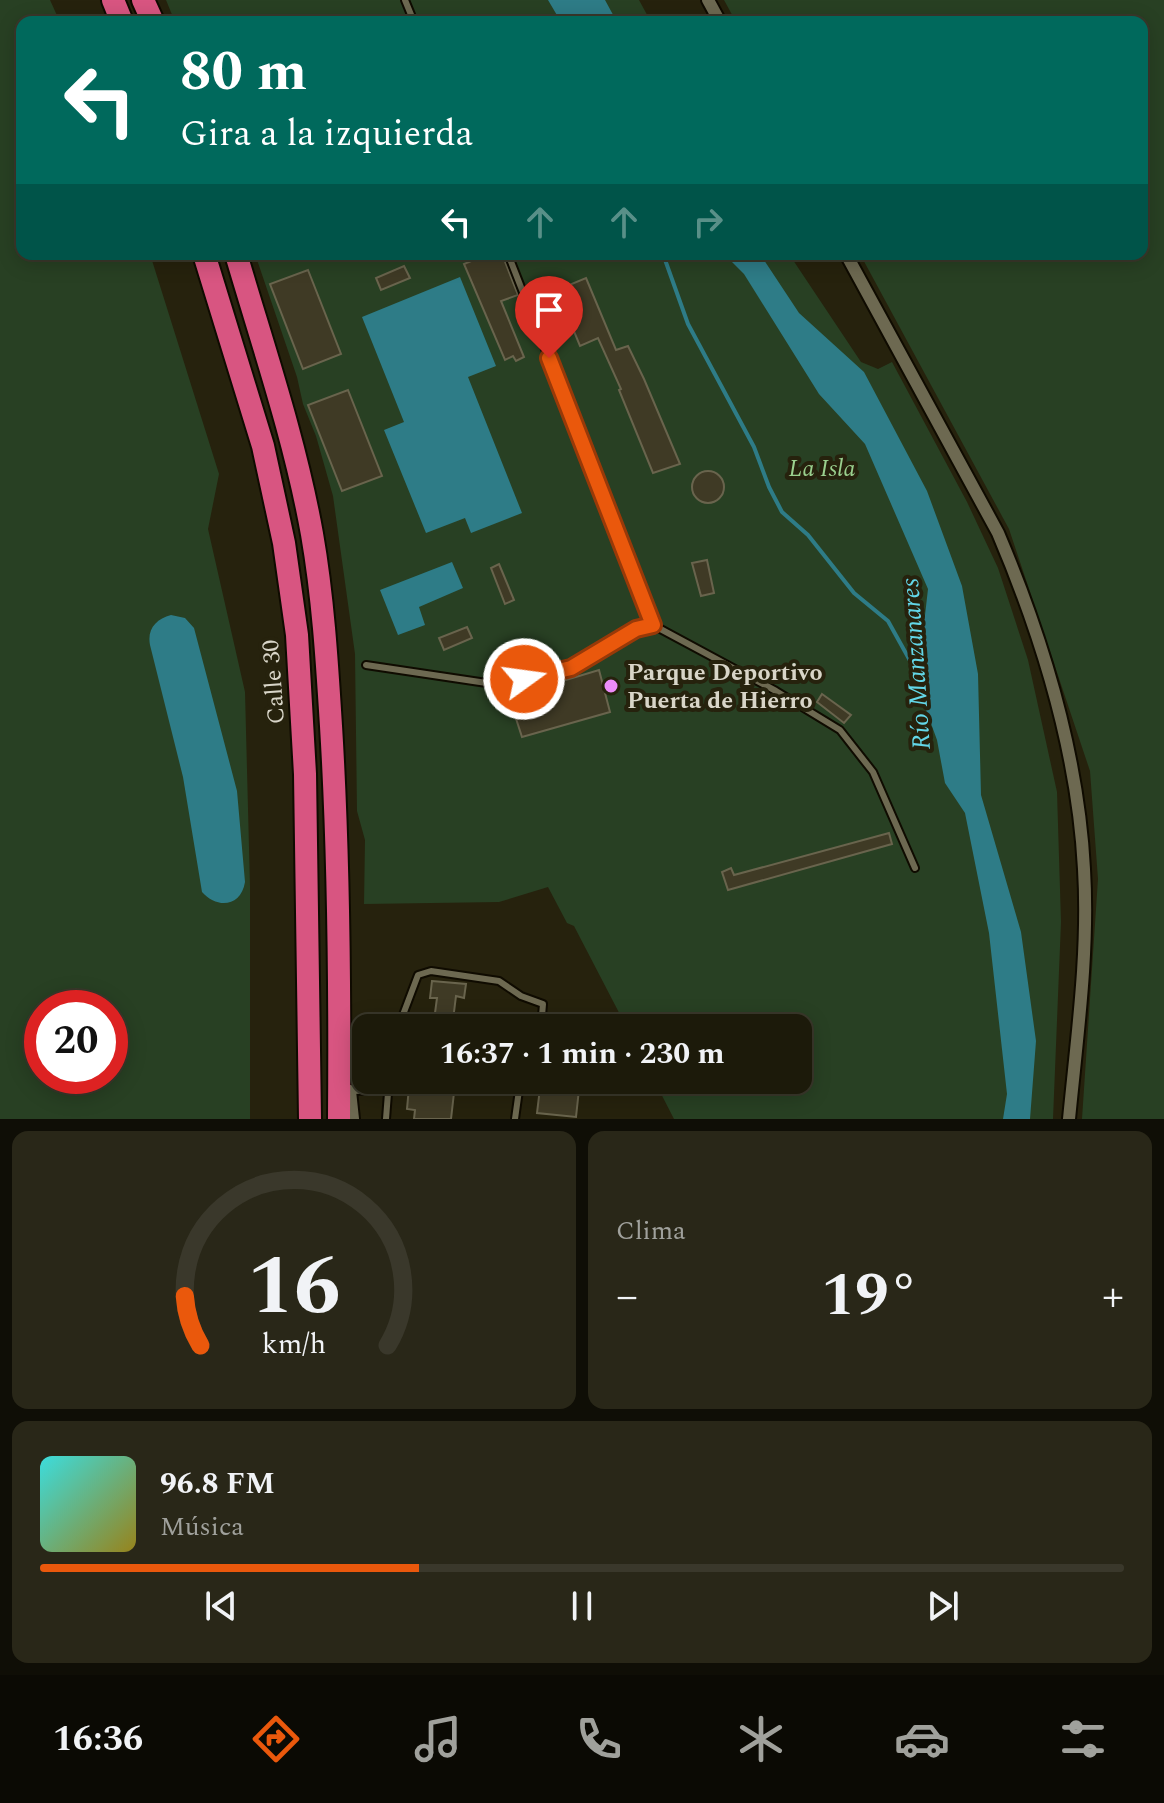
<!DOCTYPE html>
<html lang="es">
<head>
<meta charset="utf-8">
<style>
  body { margin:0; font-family:Spectral,serif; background:#292718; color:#f1f3f6; height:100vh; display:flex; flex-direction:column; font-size:30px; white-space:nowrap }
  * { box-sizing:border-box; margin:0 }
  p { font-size:26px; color:#a0a19c }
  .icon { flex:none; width:44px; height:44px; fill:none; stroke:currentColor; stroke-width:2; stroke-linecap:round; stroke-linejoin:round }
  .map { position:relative; height:1119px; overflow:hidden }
  .drawer { display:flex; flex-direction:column; gap:12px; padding:12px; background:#0f0e06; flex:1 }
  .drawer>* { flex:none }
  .hud { position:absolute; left:16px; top:16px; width:1132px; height:244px; border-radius:16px; box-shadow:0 4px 20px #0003,0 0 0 2px #3a382b; background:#00695c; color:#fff; overflow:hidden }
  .speed { position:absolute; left:24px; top:990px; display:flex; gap:16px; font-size:40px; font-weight:700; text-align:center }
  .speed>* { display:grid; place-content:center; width:104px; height:104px; border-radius:50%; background:#1c1a0a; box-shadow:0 4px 20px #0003,0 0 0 2px #3a382b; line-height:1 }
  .speed .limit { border:12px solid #d22; background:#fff; color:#111 }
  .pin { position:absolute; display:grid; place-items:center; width:68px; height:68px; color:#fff; margin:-82px -34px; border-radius:50% 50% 50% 0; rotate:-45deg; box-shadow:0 0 8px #0007 }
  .pin .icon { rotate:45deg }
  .me { position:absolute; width:88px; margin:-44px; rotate:76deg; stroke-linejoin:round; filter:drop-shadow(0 0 6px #0008) }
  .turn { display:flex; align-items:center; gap:28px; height:168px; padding:0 32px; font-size:36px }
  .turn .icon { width:104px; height:104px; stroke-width:2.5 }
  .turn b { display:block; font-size:56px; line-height:68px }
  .lanes { display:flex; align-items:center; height:76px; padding:0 32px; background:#0003; justify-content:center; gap:40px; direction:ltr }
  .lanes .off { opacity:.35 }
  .big { font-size:60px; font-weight:700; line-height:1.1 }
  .drawer .widget { flex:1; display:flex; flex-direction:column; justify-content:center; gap:12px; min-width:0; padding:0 28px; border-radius:16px; background:#292718 }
  .drawer .dial { align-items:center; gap:0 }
  .dial svg { height:208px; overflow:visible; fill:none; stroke:#3a382b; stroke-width:7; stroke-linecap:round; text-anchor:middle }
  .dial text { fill:#f1f3f6; stroke:none }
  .song { display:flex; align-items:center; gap:24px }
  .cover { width:96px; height:96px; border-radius:12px; background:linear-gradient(135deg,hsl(180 70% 55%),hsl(50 70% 35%)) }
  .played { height:8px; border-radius:4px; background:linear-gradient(90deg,#ea580c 35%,#3a382b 35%) }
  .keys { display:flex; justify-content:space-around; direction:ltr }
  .heat { display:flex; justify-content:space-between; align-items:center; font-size:44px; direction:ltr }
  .drawer .tiles { flex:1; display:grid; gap:12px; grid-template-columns:1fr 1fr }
  .widget:last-child { grid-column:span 2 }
  .trip { position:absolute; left:352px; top:1014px; width:460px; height:80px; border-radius:16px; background:#1c1a0a; box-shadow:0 4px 20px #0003,0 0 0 2px #3a382b; font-weight:700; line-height:80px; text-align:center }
  .menu { display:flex; height:128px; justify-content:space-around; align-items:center; background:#0b0a04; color:#a0a19c }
  .menu .icon { width:56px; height:56px }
  .menu .selected { color:#ea580c }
  .menu b { font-size:36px; color:#f1f3f6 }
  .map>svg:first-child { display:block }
  .green { fill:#284023; fill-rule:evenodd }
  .water { fill:#2e7c87 }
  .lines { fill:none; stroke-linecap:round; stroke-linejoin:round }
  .stream { stroke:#2e7c87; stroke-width:4 }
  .building { fill:#3f3a25; stroke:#69644d; stroke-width:2 }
  .lane-casing { stroke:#0f0b00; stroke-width:10 }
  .street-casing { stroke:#0f0b00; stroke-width:16 }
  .highway-casing { stroke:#0f0b00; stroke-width:26 }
  .lane { stroke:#6d6951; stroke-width:6 }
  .street { stroke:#6d6951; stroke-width:12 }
  .highway { stroke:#d85581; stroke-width:22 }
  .route-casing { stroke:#983908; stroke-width:20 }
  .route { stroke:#ea580c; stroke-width:14 }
  .poi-dot { fill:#ed8cf9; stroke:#26220d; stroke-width:3 }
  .labels { text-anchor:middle; stroke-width:8; stroke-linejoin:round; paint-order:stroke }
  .park-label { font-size:24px; font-style:italic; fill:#9ad08e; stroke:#26220d }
  .poi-label { font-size:24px; font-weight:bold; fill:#d8d5c8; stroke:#26220d; text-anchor:start }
  .street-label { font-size:24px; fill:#d8d5c8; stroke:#26220d }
  .water-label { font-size:26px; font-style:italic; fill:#63d7e8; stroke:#26220d }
</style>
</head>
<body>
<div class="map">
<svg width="1164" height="1119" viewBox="0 0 1164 1119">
  <rect width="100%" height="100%" fill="#26220d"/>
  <path class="green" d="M0,0H50L60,22H22V254H150L219,474L208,529L245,692L250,886V1119H0ZM42,1008H110V1076H42Z
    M166,0H639L651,22H175Z
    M724,0H1164V1119H1082L1098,879L1090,771L1009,529L860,254H1142V22H736Z
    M255,254H789L861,362L878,369L892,362L967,502L998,568L1028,660L1057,792L1061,922L1053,1119H674L654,1080H798V1028H627L574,926L567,923L548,887L499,902L364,904L365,840L357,811L355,654L333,496L316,436L303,404L297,377Z"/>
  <path class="water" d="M548,0H605L617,22H561Z
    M724,254H760L799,313L864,372L927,491L962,586L978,674L981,795L1021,932L1036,1041L1030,1119H1003L1007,1094L989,933L965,813L945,783L937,740L917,685L928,589L865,444L819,394L744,274Z
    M460,277L496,366L468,377L522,513L471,533L465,518L426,533L384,430L404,422L362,317Z
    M452,562L463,588L419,607L425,625L398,635L380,590Z
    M171,615L185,618L194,628L237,791L245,882C241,907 217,909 202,892L183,777L150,645C147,629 156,619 171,615Z"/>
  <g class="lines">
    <path class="stream" d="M663,254L688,324L754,447L769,487L782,512L808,535L854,593L888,621L918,675"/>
  </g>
  <path class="building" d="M488,254H502L518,295L501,301L524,357L516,361L513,356L505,360L464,264Z
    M404,266L410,278L381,290L376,278Z
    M308,270L341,354L303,369L270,284Z
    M586,278L616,350L628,346L644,379L680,464L653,473L619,390L621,389L598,338L580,346L557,290Z
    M348,390L382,476L342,491L308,405Z
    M692 487a16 16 0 1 1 32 0a16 16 0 1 1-32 0Z
    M707,560L714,593L701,596L692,563Z
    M499,564L514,600L505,604L491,568Z
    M467,627L472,638L444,650L439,638Z
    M599,670L610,712L522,737L509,697Z
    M822,694L851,715L844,723L817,702Z
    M889,833L892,844L728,890L722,872L731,868L734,875Z
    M432,981L466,984L464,998L456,996L452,1028H433L437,998H430Z
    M418,1080H446V1083L455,1084L451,1119H414L415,1110L407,1109L409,1087L417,1088Z
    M541,1080H580L576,1117L537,1113Z"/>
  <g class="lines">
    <defs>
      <path id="lane" d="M405,0L414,22
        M653,625L776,691L840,730L873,772L915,868
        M366,665L500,685L571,668L636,629L653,625L508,254
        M398,1028L418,975L431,971L499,981L521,996L543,1004L541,1028
        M351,1091L387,1090
        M386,1119L389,1080
        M515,1119L520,1083L524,1080"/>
      <path id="street" d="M708,0L720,22
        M846,254L998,533C1043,639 1078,754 1084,869C1089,952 1077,1036 1069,1119
        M350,1091L353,1119"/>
      <path id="highway" d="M113,0L122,22
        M143,0L153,22
        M204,254L263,446L284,543L297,635L305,774L310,1119
        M236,254C263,346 295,439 312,534C323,597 327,662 331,726C339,857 340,988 339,1119"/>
    </defs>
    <use href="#lane" class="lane-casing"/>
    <use href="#street" class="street-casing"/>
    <use href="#highway" class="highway-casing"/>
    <use href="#lane" class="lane"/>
    <use href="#street" class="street"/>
    <use href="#highway" class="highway"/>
  </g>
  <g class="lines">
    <defs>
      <path id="route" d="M524,679L571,668L636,629L653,625L549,358"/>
    </defs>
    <use href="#route" class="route-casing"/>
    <use href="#route" class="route"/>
  </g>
  <circle class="poi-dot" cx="611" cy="686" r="8"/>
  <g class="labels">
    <g class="park-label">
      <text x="822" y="476">La Isla</text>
    </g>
    <g class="poi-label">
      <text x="627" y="680">Parque Deportivo<tspan x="627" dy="28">Puerta de Hierro</tspan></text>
    </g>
    <g class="street-label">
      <text transform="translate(273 682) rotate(-94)" y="8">Calle 30</text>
    </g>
    <g class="water-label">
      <text transform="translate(915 664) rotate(-94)" y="9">Río Manzanares</text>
    </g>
  </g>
</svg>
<div class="speed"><div class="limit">20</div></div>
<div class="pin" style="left:549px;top:358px;background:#d93025"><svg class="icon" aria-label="arrive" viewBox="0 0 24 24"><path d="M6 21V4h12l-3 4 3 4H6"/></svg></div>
<svg class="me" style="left:524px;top:679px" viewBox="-20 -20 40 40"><circle r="17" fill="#ea580c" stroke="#fff" stroke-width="3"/><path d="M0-11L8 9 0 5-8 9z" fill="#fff"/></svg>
<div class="trip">16:37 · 1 min · 230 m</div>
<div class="hud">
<div class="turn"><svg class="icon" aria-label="left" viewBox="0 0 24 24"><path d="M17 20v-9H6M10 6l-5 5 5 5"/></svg><div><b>80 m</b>Gira a la izquierda</div></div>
<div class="lanes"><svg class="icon" aria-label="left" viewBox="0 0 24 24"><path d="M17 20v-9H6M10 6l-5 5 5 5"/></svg><svg class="icon off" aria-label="ahead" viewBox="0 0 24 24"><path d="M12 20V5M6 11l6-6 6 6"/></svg><svg class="icon off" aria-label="ahead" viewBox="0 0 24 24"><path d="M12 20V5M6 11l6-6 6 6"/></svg><svg class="icon off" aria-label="right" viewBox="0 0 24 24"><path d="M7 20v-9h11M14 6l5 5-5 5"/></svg></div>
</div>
</div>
<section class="drawer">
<div class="tiles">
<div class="widget dial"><svg viewBox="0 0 100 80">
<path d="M14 69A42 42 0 1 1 86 69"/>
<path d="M14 69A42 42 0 0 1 8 50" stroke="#ea580c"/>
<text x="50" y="56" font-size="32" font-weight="700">16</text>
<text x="50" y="72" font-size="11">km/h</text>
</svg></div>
<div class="widget"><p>Clima</p>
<div class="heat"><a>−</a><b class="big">19°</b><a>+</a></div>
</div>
<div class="widget">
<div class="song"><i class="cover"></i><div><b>96.8 FM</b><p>Música</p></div></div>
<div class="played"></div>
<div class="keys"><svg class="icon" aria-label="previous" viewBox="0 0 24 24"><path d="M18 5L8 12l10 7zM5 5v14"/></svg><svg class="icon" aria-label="pause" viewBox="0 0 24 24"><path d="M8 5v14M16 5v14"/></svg><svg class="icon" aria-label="next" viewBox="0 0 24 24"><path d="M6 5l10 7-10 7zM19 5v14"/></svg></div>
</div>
</div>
</section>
<nav class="menu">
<b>16:36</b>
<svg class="icon selected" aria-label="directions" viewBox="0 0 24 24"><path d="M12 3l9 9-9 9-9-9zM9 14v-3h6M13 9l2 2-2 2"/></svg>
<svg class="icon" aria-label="music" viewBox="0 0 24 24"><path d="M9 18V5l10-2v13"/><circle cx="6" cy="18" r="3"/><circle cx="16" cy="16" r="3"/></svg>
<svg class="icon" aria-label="phone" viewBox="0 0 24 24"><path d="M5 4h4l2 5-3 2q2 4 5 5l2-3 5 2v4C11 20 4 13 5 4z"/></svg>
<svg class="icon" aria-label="climate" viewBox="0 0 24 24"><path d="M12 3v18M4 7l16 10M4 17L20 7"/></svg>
<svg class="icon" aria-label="car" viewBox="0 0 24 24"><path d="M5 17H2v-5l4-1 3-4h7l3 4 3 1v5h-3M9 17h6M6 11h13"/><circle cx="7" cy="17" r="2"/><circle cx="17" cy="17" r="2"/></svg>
<svg class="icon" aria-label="filters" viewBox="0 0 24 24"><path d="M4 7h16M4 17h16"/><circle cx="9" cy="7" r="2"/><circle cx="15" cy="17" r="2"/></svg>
</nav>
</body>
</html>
